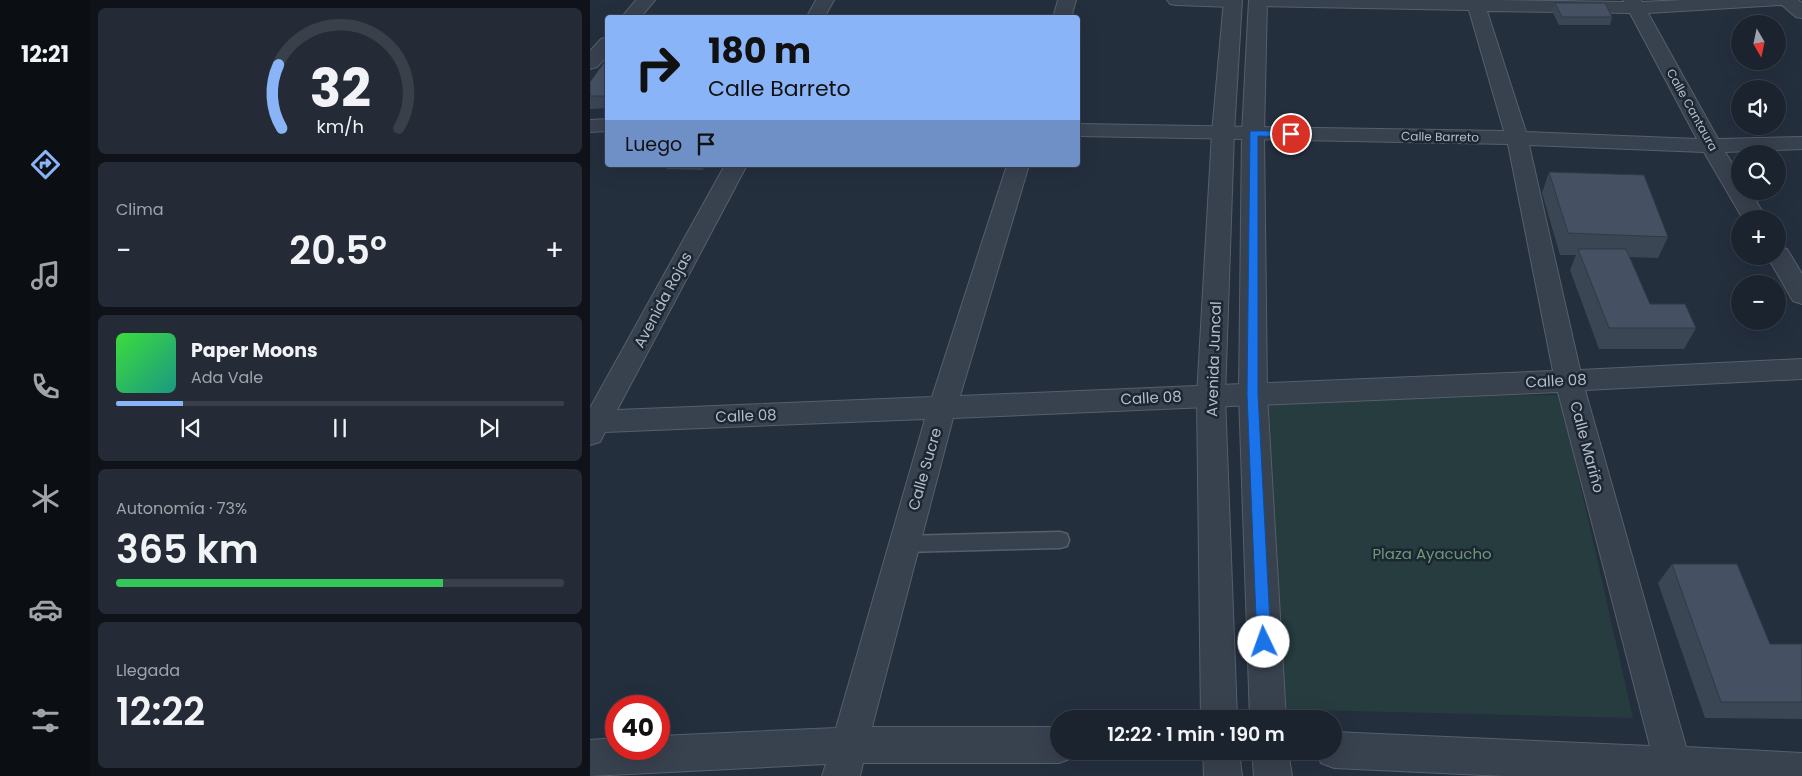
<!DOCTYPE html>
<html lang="es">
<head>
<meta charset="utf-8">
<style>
  body { margin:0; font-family:Poppins,sans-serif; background:#242b36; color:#f1f3f6; height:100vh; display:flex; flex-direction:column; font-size:19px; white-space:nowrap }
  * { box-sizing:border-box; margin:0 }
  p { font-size:16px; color:#a0a4aa }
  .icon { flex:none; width:28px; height:28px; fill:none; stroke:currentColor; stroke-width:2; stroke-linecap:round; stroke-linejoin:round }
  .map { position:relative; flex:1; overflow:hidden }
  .panel { display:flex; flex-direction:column; gap:8px; padding:8px; background:#0f1319; width:500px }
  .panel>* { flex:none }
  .banner { position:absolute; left:15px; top:15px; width:475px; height:152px; border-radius:5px; box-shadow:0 5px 20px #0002,0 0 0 1px #39404a; background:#8ab4f8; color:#111; overflow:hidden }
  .needle { width:32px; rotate:171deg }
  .fabs { position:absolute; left:1141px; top:15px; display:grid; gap:10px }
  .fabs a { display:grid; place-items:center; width:55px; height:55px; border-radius:50%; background:#1b232e; box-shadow:0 5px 20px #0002,0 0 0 1px #39404a; font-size:25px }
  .speed { position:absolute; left:15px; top:695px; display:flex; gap:10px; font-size:25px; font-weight:700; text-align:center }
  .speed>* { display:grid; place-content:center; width:65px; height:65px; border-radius:50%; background:#1b232e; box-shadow:0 5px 20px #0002,0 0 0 1px #39404a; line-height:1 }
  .speed .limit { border:8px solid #d22; background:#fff; color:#111 }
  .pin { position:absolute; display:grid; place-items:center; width:42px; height:42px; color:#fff; margin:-21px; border:2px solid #fff; border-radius:50%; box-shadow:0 1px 5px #0007 }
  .me { position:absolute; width:55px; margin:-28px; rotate:357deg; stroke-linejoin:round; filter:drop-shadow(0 0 4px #0008) }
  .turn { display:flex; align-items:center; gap:18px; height:105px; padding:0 20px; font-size:22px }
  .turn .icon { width:65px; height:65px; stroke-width:2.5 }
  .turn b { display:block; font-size:35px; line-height:42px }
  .then { display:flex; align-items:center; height:48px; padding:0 20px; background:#0003; gap:10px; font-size:19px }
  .big { font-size:38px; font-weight:600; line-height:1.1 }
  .panel .tile { flex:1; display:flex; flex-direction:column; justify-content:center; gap:8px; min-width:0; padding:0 18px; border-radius:8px; background:#242b36 }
  .panel .dial { align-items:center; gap:0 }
  .dial svg { height:130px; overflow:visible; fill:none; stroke:#39404a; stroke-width:7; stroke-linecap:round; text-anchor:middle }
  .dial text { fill:#f1f3f6; stroke:none }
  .song { display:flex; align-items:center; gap:15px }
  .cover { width:60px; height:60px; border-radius:8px; background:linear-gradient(135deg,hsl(120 70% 55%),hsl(170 70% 35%)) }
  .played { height:5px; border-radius:2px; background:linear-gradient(90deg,#8ab4f8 15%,#39404a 15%) }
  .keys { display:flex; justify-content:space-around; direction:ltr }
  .heat { display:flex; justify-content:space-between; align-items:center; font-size:28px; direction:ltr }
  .charge { height:8px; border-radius:4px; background:linear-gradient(90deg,#34c759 73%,#39404a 0) }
  .trip { position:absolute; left:460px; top:710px; width:292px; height:50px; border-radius:25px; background:#1b232e; box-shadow:0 5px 20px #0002,0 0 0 1px #39404a; font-weight:600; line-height:50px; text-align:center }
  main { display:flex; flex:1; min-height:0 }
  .dock { display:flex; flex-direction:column; width:90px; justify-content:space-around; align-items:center; background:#0b0e12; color:#a0a4aa }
  .dock .icon { width:35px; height:35px }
  .dock .selected { color:#8ab4f8 }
  .dock b { font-size:22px; color:#f1f3f6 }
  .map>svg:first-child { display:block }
  .green { fill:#263c3f }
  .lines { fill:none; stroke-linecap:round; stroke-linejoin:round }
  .service-casing { stroke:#565f6c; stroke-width:3 }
  .minor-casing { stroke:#565f6c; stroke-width:2 }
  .tertiary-casing { stroke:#565f6c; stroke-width:2 }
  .service { fill:#38414e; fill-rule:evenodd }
  .minor { fill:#38414e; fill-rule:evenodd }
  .tertiary { fill:#38414e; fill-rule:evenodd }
  .wall { fill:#3b4654 }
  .shaded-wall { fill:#303945 }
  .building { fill:#455162; stroke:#303945 }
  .route { fill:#1a73e8; stroke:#114b97 }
  .labels { text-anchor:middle; stroke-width:5; stroke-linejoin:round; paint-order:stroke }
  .far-street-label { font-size:12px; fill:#b4bcc9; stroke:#1d2633 }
  .street-label { font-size:15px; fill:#b4bcc9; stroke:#1d2633 }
  .park-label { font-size:15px; fill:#6b9a76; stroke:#1d2633 }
</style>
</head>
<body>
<main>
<nav class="dock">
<b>12:21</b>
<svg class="icon selected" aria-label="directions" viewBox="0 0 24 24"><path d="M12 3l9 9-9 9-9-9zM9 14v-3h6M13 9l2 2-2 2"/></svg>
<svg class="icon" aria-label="music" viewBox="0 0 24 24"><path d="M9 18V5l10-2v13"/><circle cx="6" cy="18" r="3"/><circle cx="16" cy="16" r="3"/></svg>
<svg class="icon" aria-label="phone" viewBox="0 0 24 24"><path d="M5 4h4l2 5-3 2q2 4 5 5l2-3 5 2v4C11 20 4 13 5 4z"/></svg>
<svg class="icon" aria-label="climate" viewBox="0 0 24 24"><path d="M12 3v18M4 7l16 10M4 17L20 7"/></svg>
<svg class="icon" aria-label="car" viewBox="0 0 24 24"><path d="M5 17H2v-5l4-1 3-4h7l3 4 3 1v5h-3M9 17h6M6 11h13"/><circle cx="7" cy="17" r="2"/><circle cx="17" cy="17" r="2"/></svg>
<svg class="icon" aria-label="filters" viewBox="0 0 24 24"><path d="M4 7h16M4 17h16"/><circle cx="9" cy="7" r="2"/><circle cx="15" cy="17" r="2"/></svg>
</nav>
<section class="panel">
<div class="tile dial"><svg viewBox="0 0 100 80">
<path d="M14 69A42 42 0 1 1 86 69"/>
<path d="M14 69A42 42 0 0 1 12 30" stroke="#8ab4f8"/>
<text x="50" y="56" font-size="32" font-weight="700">32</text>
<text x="50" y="72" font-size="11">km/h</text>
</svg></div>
<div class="tile"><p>Clima</p>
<div class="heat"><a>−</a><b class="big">20.5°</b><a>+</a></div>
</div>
<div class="tile">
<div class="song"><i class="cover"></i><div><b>Paper Moons</b><p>Ada Vale</p></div></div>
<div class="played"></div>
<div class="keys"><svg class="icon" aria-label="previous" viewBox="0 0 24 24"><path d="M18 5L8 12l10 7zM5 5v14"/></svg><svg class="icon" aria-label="pause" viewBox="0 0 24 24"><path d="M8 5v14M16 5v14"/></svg><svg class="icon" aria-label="next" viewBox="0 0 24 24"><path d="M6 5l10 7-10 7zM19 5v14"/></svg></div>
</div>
<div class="tile"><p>Autonomía · 73%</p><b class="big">365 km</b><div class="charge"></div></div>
<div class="tile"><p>Llegada</p><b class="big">12:22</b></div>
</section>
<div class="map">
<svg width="1212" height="776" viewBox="0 0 1212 776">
  <rect width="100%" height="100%" fill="#242f3e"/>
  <path class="green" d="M970,395L1043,718L682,709L667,397Z"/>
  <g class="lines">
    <defs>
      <path id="service" d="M470,532L477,534L479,540L477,546L470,548L313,552L306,550L304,544L306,538L313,536Z"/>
      <path id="minor" d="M46,0H65L50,18H31Z
        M226,0H244L234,18H216Z
        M468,0H486L481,18H463Z
        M577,0H650L651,2L648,6L642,7L586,5L580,4Z
        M660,0H907L1034,2L1033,0H1051L1052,2L1093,0H1208L1212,3V18L1206,17L1192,5L1058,13L1128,139L1212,137V149L1135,152L1150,176V191H1160L1177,219H1153L1114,152L939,145L990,370L1212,359V379L995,390L1096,747L1212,753V776H915L744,768L731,763L726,751H744V732L1060,746L968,392L363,418L282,727H469V751H485L482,758L469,763H273L270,776H232L236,764L0,776V740L26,738V749H69V736L246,728L335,419L15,432L10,442L0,445V408L135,165H157L27,410L342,397L417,165H439L370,396L963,371L918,144L488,136V124L914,131L879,10L668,6L662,5ZM897,11L1040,13L1107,139L936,132Z
        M18,37V55L7,67L0,69V51L11,39Z
        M18,119V131L0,132V120Z
        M1188,247L1197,249L1212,274V304L1203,301L1177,256H1188Z"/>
      <path id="tertiary" d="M634,0H652L644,133L635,396L647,719H611L607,396L622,133Z
        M659,0H677L674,133L677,394L696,719H660L649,394L652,133Z
        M613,751H649L652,776H614Z
        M662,751H698L702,776H664Z"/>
    </defs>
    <use href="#service" class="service-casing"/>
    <use href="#minor" class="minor-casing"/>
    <use href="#tertiary" class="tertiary-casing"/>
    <use href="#service" class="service"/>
    <use href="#minor" class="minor"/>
    <use href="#tertiary" class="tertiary"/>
  </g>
  <path class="wall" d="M965,3L1022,17L1020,25H969L962,11Z
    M18,57V108L0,109V82Z
    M75,165H116L113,170L77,169Z
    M959,172L1078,237L1068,258L1040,257L1060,304L1106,328L1094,349H1009L980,270L986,255H970L952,193Z
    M1082,564L1180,644H1212V719L1115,718L1068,583Z"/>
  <path class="shaded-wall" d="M111,165H116L113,170Z"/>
  <path class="building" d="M965,3H1015L1022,17H972Z
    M18,57V96H0V82Z
    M959,172L1054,175L1078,237L978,233Z
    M988,249H1036L1060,304H1095L1106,328H1019Z
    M1082,564H1147L1180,644H1212V702H1131Z"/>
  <path class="route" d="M660,131H701L705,134L701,137L668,136V394L681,642L679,647L674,649L669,647L667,642L657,394Z"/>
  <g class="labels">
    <g class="far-street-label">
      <text transform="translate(1102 110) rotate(61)" y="4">Calle Cantaura</text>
      <text transform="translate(850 137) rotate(1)" y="4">Calle Barreto</text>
    </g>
    <g class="street-label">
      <text transform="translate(73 300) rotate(-62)" y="5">Avenida Rojas</text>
      <text transform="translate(624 359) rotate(-88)" y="5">Avenida Juncal</text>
      <text transform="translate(966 381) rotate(-3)" y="5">Calle 08</text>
      <text transform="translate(561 398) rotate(-3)" y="5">Calle 08</text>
      <text transform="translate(156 416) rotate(-2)" y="5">Calle 08</text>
      <text transform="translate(997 447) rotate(75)" y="5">Calle Mariño</text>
      <text transform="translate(335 469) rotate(-74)" y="5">Calle Sucre</text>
    </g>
    <g class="park-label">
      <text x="842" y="559">Plaza Ayacucho</text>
    </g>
  </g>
</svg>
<div class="fabs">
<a><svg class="needle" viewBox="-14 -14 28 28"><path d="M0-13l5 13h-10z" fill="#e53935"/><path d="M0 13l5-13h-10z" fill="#a0a4aa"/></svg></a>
<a><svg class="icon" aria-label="sound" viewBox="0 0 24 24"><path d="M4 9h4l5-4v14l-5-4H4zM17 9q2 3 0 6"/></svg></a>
<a><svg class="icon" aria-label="search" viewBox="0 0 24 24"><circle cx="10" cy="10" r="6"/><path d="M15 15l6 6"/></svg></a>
<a>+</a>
<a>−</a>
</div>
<div class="speed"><div class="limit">40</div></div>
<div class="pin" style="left:701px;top:134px;background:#d93025"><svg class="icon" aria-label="arrive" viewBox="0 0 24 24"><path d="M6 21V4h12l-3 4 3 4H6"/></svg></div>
<svg class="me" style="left:674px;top:642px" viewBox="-20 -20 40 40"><circle r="19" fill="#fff"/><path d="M0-13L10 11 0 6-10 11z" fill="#1a73e8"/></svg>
<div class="trip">12:22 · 1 min · 190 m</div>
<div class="banner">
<div class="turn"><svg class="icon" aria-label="right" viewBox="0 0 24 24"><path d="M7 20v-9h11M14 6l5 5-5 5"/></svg><div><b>180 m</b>Calle Barreto</div></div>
<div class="then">Luego<svg class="icon" aria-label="arrive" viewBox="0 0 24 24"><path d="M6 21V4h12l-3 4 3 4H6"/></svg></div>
</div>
</div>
</main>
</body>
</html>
